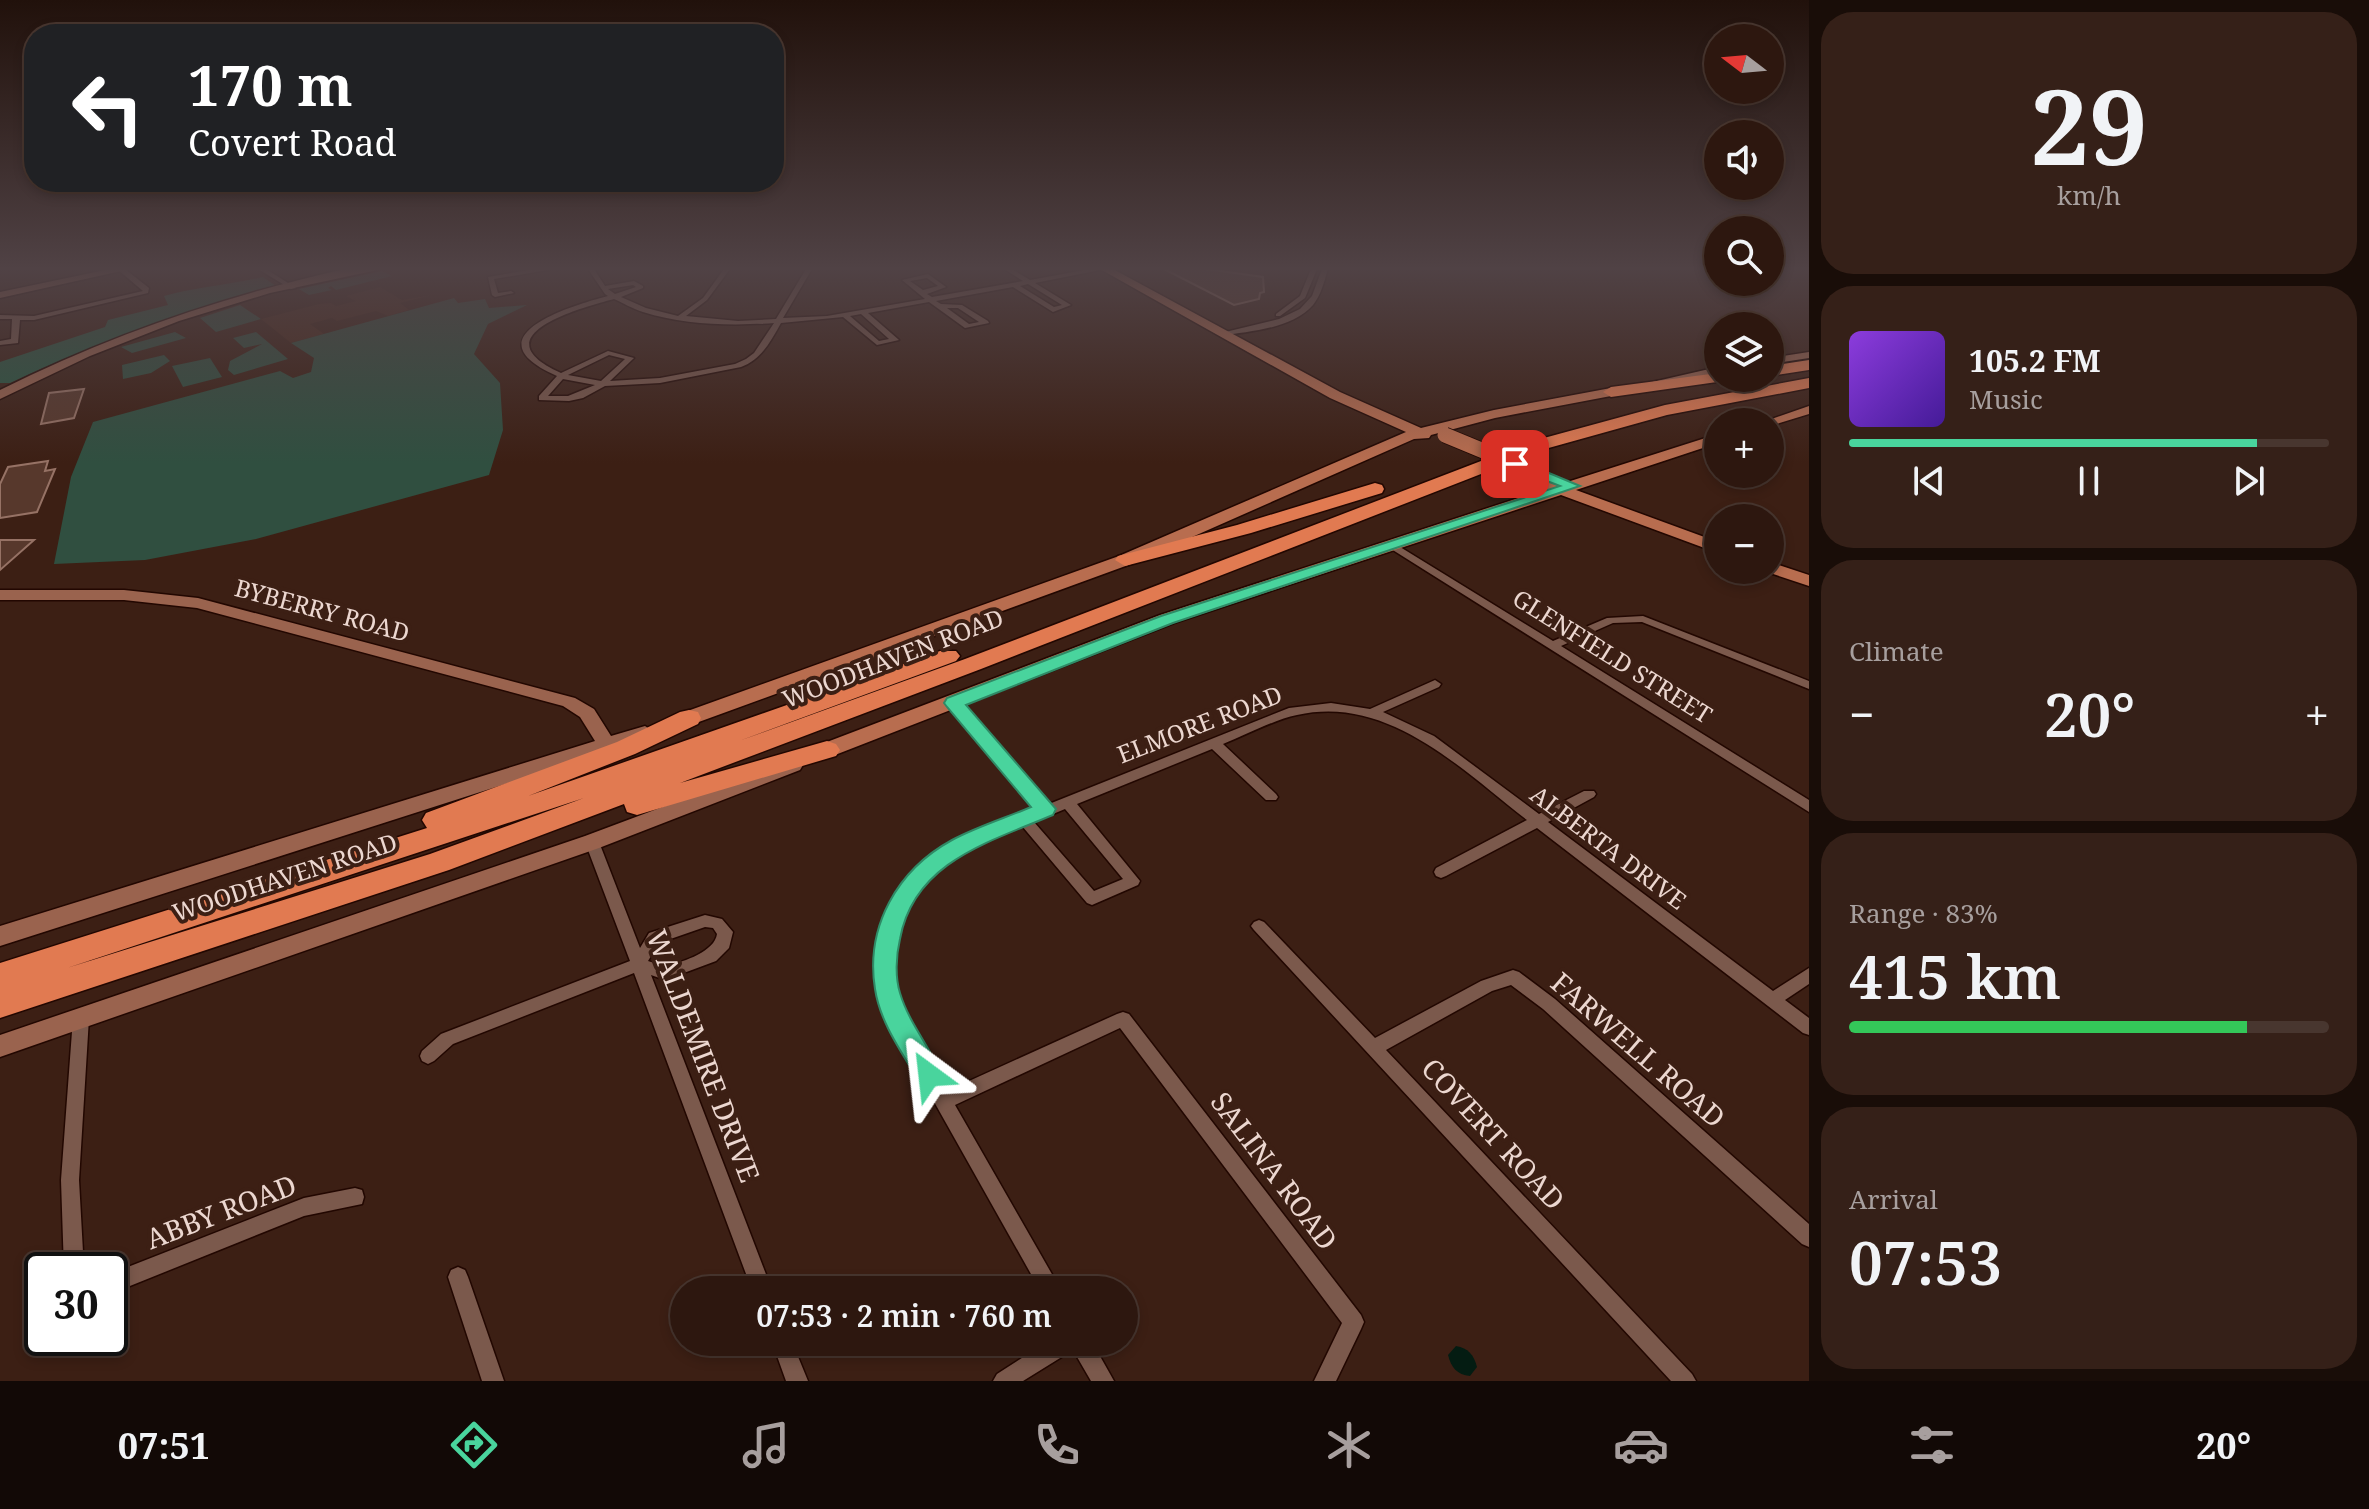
<!DOCTYPE html>
<html lang="en">
<head>
<meta charset="utf-8">
<style>
  body { margin:0; font-family:"Noto Serif",serif; background:#352018; color:#f1f3f6; height:100vh; display:flex; flex-direction:column; font-size:30px; white-space:nowrap }
  * { box-sizing:border-box; margin:0 }
  p { font-size:26px; color:#a79f9e }
  .icon { flex:none; width:44px; height:44px; fill:none; stroke:currentColor; stroke-width:2; stroke-linecap:round; stroke-linejoin:round }
  .map { position:relative; flex:1; overflow:hidden }
  .panel { display:flex; flex-direction:column; gap:12px; padding:12px; background:#190d08; width:560px }
  .panel>* { flex:none }
  .hud { position:absolute; left:24px; top:24px; width:760px; height:168px; border-radius:32px; box-shadow:0 4px 12px #0003,0 0 0 2px #48362f; background:#202124; color:#fff; overflow:hidden }
  .needle { width:52px; rotate:286deg }
  .controls { position:absolute; left:1704px; top:24px; display:grid; gap:16px }
  .controls a { display:grid; place-items:center; width:80px; height:80px; border-radius:50%; background:#2d170f; box-shadow:0 4px 12px #0003,0 0 0 2px #48362f; font-size:40px }
  .speed { position:absolute; left:24px; top:1252px; display:flex; gap:16px; font-size:40px; font-weight:700; text-align:center }
  .speed>* { display:grid; place-content:center; width:104px; height:104px; border-radius:50%; background:#2d170f; box-shadow:0 4px 12px #0003,0 0 0 2px #48362f; line-height:1 }
  .speed .limit { border:4px solid #111; border-radius:12px; background:#fff; color:#111 }
  .pin { position:absolute; display:grid; place-items:center; width:68px; height:68px; color:#fff; margin:-34px; border-radius:16px; box-shadow:0 4px 12px #0006 }
  .me { position:absolute; width:88px; margin:-44px; rotate:330deg; stroke-linejoin:round; filter:drop-shadow(0 0 6px #0008) }
  .turn { display:flex; align-items:center; gap:28px; height:168px; padding:0 32px; font-size:36px }
  .turn .icon { width:104px; height:104px; stroke-width:2.5 }
  .turn b { display:block; font-size:56px; line-height:68px }
  .big { font-size:60px; font-weight:600; line-height:1.1 }
  .panel .widget { flex:1; display:flex; flex-direction:column; justify-content:center; gap:12px; min-width:0; padding:0 28px; border-radius:32px; background:#352018 }
  .panel .dial { align-items:center; gap:0 }
  .dial b { font-size:104px; line-height:1 }
  .song { display:flex; align-items:center; gap:24px }
  .cover { width:96px; height:96px; border-radius:12px; background:linear-gradient(135deg,hsl(270 70% 55%),hsl(260 70% 35%)) }
  .played { height:8px; border-radius:4px; background:linear-gradient(90deg,#49d49d 85%,#48362f 85%) }
  .keys { display:flex; justify-content:space-around; direction:ltr }
  .heat { display:flex; justify-content:space-between; align-items:center; font-size:44px; direction:ltr }
  .charge { height:12px; border-radius:6px; background:linear-gradient(90deg,#34c759 83%,#48362f 0) }
  .trip { position:absolute; left:670px; top:1276px; width:468px; height:80px; border-radius:40px; background:#2d170f; box-shadow:0 4px 12px #0003,0 0 0 2px #48362f; font-weight:600; line-height:80px; text-align:center }
  .tabs { display:flex; height:128px; justify-content:space-around; align-items:center; background:#120906; color:#a79f9e }
  .tabs .icon { width:56px; height:56px }
  .tabs .current { color:#49d49d }
  .tabs b { font-size:36px; color:#f1f3f6 }
  main { display:flex; flex:1; min-height:0 }
  .map>svg:first-child { display:block }
  .built { fill:#492719 }
  .green { fill:#304f40 }
  .forest { fill:#285742 }
  .water { fill:#041c12 }
  .building { fill:#57382c; stroke:#967265; stroke-width:2 }
  .lines { fill:none; stroke-linecap:round; stroke-linejoin:round }
  .street-casing { stroke:#220701; stroke-width:3 }
  .secondary-casing { stroke:#220701; stroke-width:3 }
  .primary-casing { stroke:#220701; stroke-width:3 }
  .highway-casing { stroke:#220701; stroke-width:3 }
  .street { fill:#7b594c; fill-rule:evenodd }
  .secondary { fill:#9a634e; fill-rule:evenodd }
  .primary { fill:#b86d4f; fill-rule:evenodd }
  .highway { fill:#e17a51; fill-rule:evenodd }
  .primary-bridge-casing { stroke:#220701; stroke-width:17; stroke-linecap:butt }
  .primary-bridge { stroke:#b86d4f; stroke-width:15 }
  .route { fill:#49d49d; stroke:#2f8a66; stroke-width:2 }
  .labels { text-anchor:middle; stroke-width:8; stroke-linejoin:round; paint-order:stroke }
  .street-label { font-size:24px; fill:#ecd7d0; stroke:#3c1f14 }
  .near-street-label { font-size:28px; fill:#ecd7d0; stroke:#3c1f14 }
</style>
</head>
<body>
<main>
<div class="map">
<svg width="1809" height="1381" viewBox="0 0 1809 1381">
  <rect width="100%" height="100%" fill="#3c1f14"/>
  <path class="built" d="M380,287L402,300L432,295L400,303L409,310L388,316L376,311L337,321L332,318L310,324L324,334L291,343L261,319L319,304L331,303L336,306L356,301L346,296Z"/>
  <path class="green" d="M382,271L392,276L336,290L331,286L328,288L332,290L309,295L299,289Z
    M454,298L458,303L485,299L489,308L527,305L488,324L474,354L500,383L503,430L489,475L256,539L145,560L54,564L71,477L93,422L280,371L293,378L311,372L314,358L291,343Z
    M240,305L261,319L216,332L200,318Z
    M175,332L186,338L132,353L121,347Z
    M256,332L288,359L234,375L228,370L230,361L262,344L244,348L233,338Z
    M164,355L170,361L151,373L123,379L122,365Z
    M210,358L222,377L183,387L172,366Z"/>
  <path class="forest" d="M263,277L276,286C185,312 96,342 10,383H0V362L105,327L108,320L168,305L164,296C197,287 230,285 263,277Z"/>
  <path class="water" d="M1456,1346C1468,1348 1474,1355 1477,1367L1470,1376C1457,1375 1451,1367 1448,1355Z"/>
  <path class="building" d="M1164,269H1206L1263,277L1264,292L1260,293L1259,299L1234,305Z
    M84,389L74,418L41,424L49,393Z
    M48,461L45,471L55,469L37,512L0,518V484L8,467Z
    M0,540H34L0,570Z"/>
  <g class="lines">
    <defs>
      <path id="street" d="M117,269H125L149,288L148,293L34,320H20L18,343L0,345V341L11,339L12,319H0V315L34,316L143,291Z
        M258,269H266L296,288L291,289Z
        M535,269H553L494,279L498,293L511,291L514,293L495,297L492,295L488,277Z
        M588,269H594L605,286L634,281L643,286V288L621,297L646,308L678,316L703,298L724,269H730L707,300L686,316L738,321L776,319L806,269H812L783,318L827,316L925,299L902,280L928,274L946,287L927,294L932,297L1023,281L1004,269H1012L1030,280L1090,269H1105L1035,283L1071,305L1053,312L1013,287L936,301L941,304L962,305L988,321L989,323L965,328L929,302L868,313L899,340L877,345L843,317L781,323C771,341 761,360 741,367L660,383L605,386L583,398L569,401L539,400V396L557,376C468,337 570,306 608,296L605,294ZM927,278L938,286L923,290L910,281ZM1028,284L1062,305L1054,307L1020,286ZM633,285L636,287L615,294L608,289ZM614,299C623,303 633,309 643,312C684,325 731,326 774,323L754,353L746,359L735,364L660,378L610,381L634,358L608,351L561,373C478,336 580,308 614,299ZM947,308H958L979,322L969,324ZM861,314L889,339L879,341L850,316ZM609,355L625,359L601,381L568,375ZM563,379L595,385L568,396H548Z
        M1311,269H1317L1305,298L1280,316H1276V314L1300,296Z
        M1322,269H1328C1324,282 1321,295 1313,305C1292,329 1250,331 1221,336L1217,334L1279,319L1300,309L1312,296Z
        M1392,542L1553,641L1607,618L1643,616L1809,681V689L1642,622L1613,623L1561,646L1809,800V812L1388,547L1387,545Z
        M1435,680L1441,684L1439,687L1383,712L1434,736L1539,814L1584,791H1594L1596,794L1594,797L1548,822L1773,991L1809,968V984L1785,1000L1809,1018V1035L1803,1033L1537,828L1446,876L1441,878L1436,876L1434,872L1436,868L1527,820C1462,770 1388,694 1297,715C1273,720 1246,735 1223,744L1276,794L1278,797L1276,800H1266L1212,749L1077,804L1140,881L1138,885L1092,905L1087,903L1022,826C1004,834 983,840 966,850C953,856 942,867 932,876C891,916 886,964 905,1017C913,1040 934,1069 947,1091L1117,1014L1123,1012L1129,1014L1361,1315L1364,1322L1361,1329L1336,1381H1314L1342,1323L1120,1028L955,1105L1061,1290H1040L892,1027C860,956 887,882 954,843C973,832 996,826 1016,817L1018,814L1037,809L949,706L947,703L949,700H957L1049,804L1289,708L1331,703L1370,709ZM1065,809L1123,879L1094,891L1034,822Z
        M592,837L597,838L599,842L640,948L649,933L705,915L722,919L733,932L729,948L716,961L665,980L651,975L772,1290H752L634,973L453,1044L434,1061L428,1064L422,1061L420,1056L422,1051L441,1034L630,961L585,842L587,838ZM705,927L713,928L717,934C715,951 684,962 668,965C662,966 655,963 648,961L659,943Z
        M1259,920L1264,922L1375,1038L1481,981L1513,970L1519,972L1555,999L1809,1224V1247L1802,1244L1543,1009L1511,985L1492,991L1386,1050L1692,1374L1696,1381H1671L1254,930L1251,926L1254,922Z
        M81,1011L87,1013L89,1018L79,1180L84,1270H64L61,1180L73,1018L75,1013Z
        M355,1188L362,1190L364,1197L362,1204L304,1216L110,1294V1274L304,1198Z
        M458,1267L465,1270L468,1277L504,1381H482L448,1277L451,1270Z
        M772,1342H792L808,1381H786Z
        M1047,1342H1092L1114,1381H1091L1073,1350L1023,1381H993L997,1374Z"/>
      <path id="secondary" d="M110,269H130L0,298V292Z
        M345,269H382L270,293L179,321L90,356L0,399V390C110,335 225,296 345,269Z
        M1809,352V358L1770,364V358Z
        M1718,367V373L1654,387L1648,383Z
        M0,590H124L198,598L575,698L594,709L611,736L645,726L654,732L652,737L0,946V926L595,741L580,717L563,706L197,608L124,600H0Z
        M793,758L800,760L803,765L800,770L599,848L0,1057V1035L585,836Z"/>
      <path id="primary" d="M1100,269H1113L1340,392L1421,428L1494,410L1611,388L1618,392L1611,396L1495,418L1431,435L1429,438L1414,439L1131,564L696,723H682L679,718L682,713L1119,556L1406,432L1330,398Z
        M1809,406V414L1770,426V422H1763Z
        M1718,434V443L1576,490L1718,542V553L1561,495L1174,623L835,755H819L816,750L819,745L1160,615L1546,489L1498,471V465H1508L1561,484Z
        M1770,562L1809,575V586L1764,571L1770,570Z"/>
      <path id="highway" d="M1809,360V370L1770,376V366Z
        M1718,373V378H1726L1724,381L1611,397L1603,392L1611,387Z
        M1809,378V388L1667,415L1545,449L981,669L680,783L827,741L836,744L840,750L836,756L637,815L627,812L624,804L449,870L0,1018V963L427,828L422,820L426,813L617,742L680,712L689,710L698,712L701,718L698,724L635,754L528,796L940,651H956L960,656L956,661L739,741L965,659L1533,441L1665,405ZM584,798L430,854L67,968Z
        M1375,483L1382,485L1384,489L1382,493L1251,533L1125,566L1115,560L1118,556L1237,525Z"/>
    </defs>
    <use href="#street" class="street-casing"/>
    <use href="#secondary" class="secondary-casing"/>
    <use href="#primary" class="primary-casing"/>
    <use href="#highway" class="highway-casing"/>
    <use href="#street" class="street"/>
    <use href="#secondary" class="secondary"/>
    <use href="#primary" class="primary"/>
    <use href="#highway" class="highway"/>
    <defs>
      <path id="primary-bridge" d="M1445,435L1515,464"/>
    </defs>
    <use href="#primary-bridge" class="primary-bridge-casing"/>
    <use href="#primary-bridge" class="primary-bridge"/>
  </g>
  <linearGradient id="sky" x2="0" y2="1"><stop stop-color="#21110b"/><stop offset="0.58" stop-color="#504245"/><stop offset="1" stop-color="#504245" stop-opacity="0"/></linearGradient>
  <rect width="1809" height="463" fill="url(#sky)"/>
  <path class="route" d="M1510,461H1520L1580,486L1173,623L966,705L1056,809L1053,815C989,842 914,862 900,939C896,956 895,977 900,993C909,1023 930,1047 942,1075L938,1083L929,1087L920,1083C903,1054 880,1023 875,989C865,927 897,870 952,840C976,827 1005,818 1031,807L947,707L944,703L947,698L1161,616L1560,486L1510,467Z"/>
  <g class="labels">
    <g class="street-label">
      <text transform="translate(322 611) rotate(15)" y="8">BYBERRY ROAD</text>
      <text transform="translate(1612 657) rotate(32)" y="8">GLENFIELD STREET</text>
      <text transform="translate(893 659) rotate(-21)" y="8">WOODHAVEN ROAD</text>
      <text transform="translate(1200 725) rotate(-21)" y="8">ELMORE ROAD</text>
      <text transform="translate(1608 848) rotate(37)" y="8">ALBERTA DRIVE</text>
      <text transform="translate(285 878) rotate(-18)" y="8">WOODHAVEN ROAD</text>
    </g>
    <g class="near-street-label">
      <text transform="translate(1638 1050) rotate(41)" y="10">FARWELL ROAD</text>
      <text transform="translate(703 1056) rotate(69)" y="10">WALDEMIRE DRIVE</text>
      <text transform="translate(1493 1134) rotate(47)" y="10">COVERT ROAD</text>
      <text transform="translate(1274 1171) rotate(53)" y="10">SALINA ROAD</text>
      <text transform="translate(221 1212) rotate(-21)" y="10">ABBY ROAD</text>
    </g>
  </g>
</svg>
<div class="controls">
<a><svg class="needle" viewBox="-14 -14 28 28"><path d="M0-13l5 13h-10z" fill="#e53935"/><path d="M0 13l5-13h-10z" fill="#a79f9e"/></svg></a>
<a><svg class="icon" aria-label="sound" viewBox="0 0 24 24"><path d="M4 9h4l5-4v14l-5-4H4zM17 9q2 3 0 6"/></svg></a>
<a><svg class="icon" aria-label="search" viewBox="0 0 24 24"><circle cx="10" cy="10" r="6"/><path d="M15 15l6 6"/></svg></a>
<a><svg class="icon" aria-label="layers" viewBox="0 0 24 24"><path d="M12 4l9 5-9 5-9-5zM3 14l9 5 9-5"/></svg></a>
<a>+</a>
<a>−</a>
</div>
<div class="speed"><div class="limit">30</div></div>
<div class="pin" style="left:1515px;top:464px;background:#d93025"><svg class="icon" aria-label="arrive" viewBox="0 0 24 24"><path d="M6 21V4h12l-3 4 3 4H6"/></svg></div>
<svg class="me" style="left:929px;top:1075px" viewBox="-20 -20 40 40"><path d="M0-17L14 15 0 8-14 15z" fill="#49d49d" stroke="#fff" stroke-width="4"/></svg>
<div class="trip">07:53 · 2 min · 760 m</div>
<div class="hud">
<div class="turn"><svg class="icon" aria-label="left" viewBox="0 0 24 24"><path d="M17 20v-9H6M10 6l-5 5 5 5"/></svg><div><b>170 m</b>Covert Road</div></div>
</div>
</div>
<section class="panel">
<div class="widget dial"><b>29</b><p>km/h</p></div>
<div class="widget">
<div class="song"><i class="cover"></i><div><b>105.2 FM</b><p>Music</p></div></div>
<div class="played"></div>
<div class="keys"><svg class="icon" aria-label="previous" viewBox="0 0 24 24"><path d="M18 5L8 12l10 7zM5 5v14"/></svg><svg class="icon" aria-label="pause" viewBox="0 0 24 24"><path d="M8 5v14M16 5v14"/></svg><svg class="icon" aria-label="next" viewBox="0 0 24 24"><path d="M6 5l10 7-10 7zM19 5v14"/></svg></div>
</div>
<div class="widget"><p>Climate</p>
<div class="heat"><a>−</a><b class="big">20°</b><a>+</a></div>
</div>
<div class="widget"><p>Range · 83%</p><b class="big">415 km</b><div class="charge"></div></div>
<div class="widget"><p>Arrival</p><b class="big">07:53</b></div>
</section>
</main>
<nav class="tabs">
<b>07:51</b>
<svg class="icon current" aria-label="directions" viewBox="0 0 24 24"><path d="M12 3l9 9-9 9-9-9zM9 14v-3h6M13 9l2 2-2 2"/></svg>
<svg class="icon" aria-label="music" viewBox="0 0 24 24"><path d="M9 18V5l10-2v13"/><circle cx="6" cy="18" r="3"/><circle cx="16" cy="16" r="3"/></svg>
<svg class="icon" aria-label="phone" viewBox="0 0 24 24"><path d="M5 4h4l2 5-3 2q2 4 5 5l2-3 5 2v4C11 20 4 13 5 4z"/></svg>
<svg class="icon" aria-label="climate" viewBox="0 0 24 24"><path d="M12 3v18M4 7l16 10M4 17L20 7"/></svg>
<svg class="icon" aria-label="car" viewBox="0 0 24 24"><path d="M5 17H2v-5l4-1 3-4h7l3 4 3 1v5h-3M9 17h6M6 11h13"/><circle cx="7" cy="17" r="2"/><circle cx="17" cy="17" r="2"/></svg>
<svg class="icon" aria-label="filters" viewBox="0 0 24 24"><path d="M4 7h16M4 17h16"/><circle cx="9" cy="7" r="2"/><circle cx="15" cy="17" r="2"/></svg>
<b>20°</b>
</nav>
</body>
</html>
